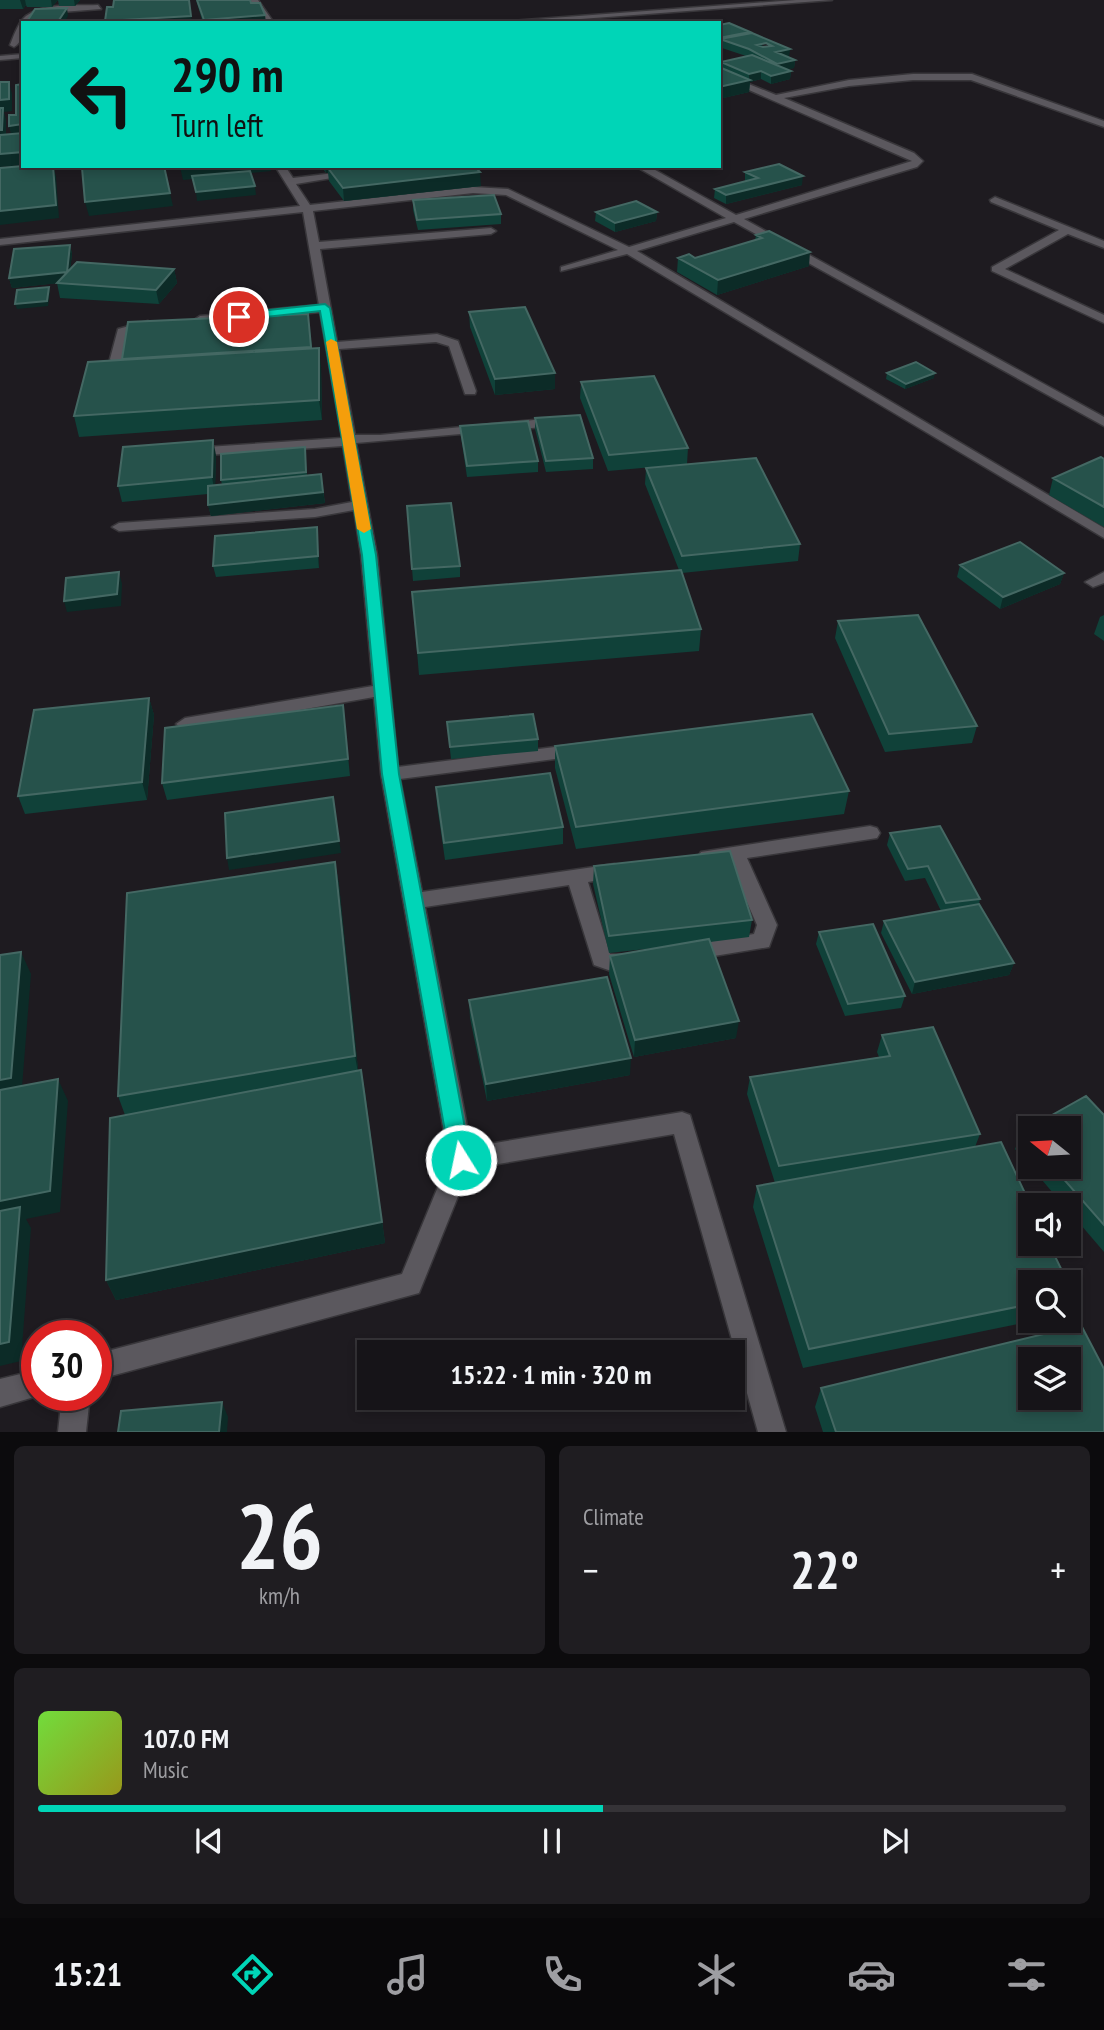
<!DOCTYPE html>
<html lang="en">
<head>
<meta charset="utf-8">
<style>
  body { margin:0; font-family:"PT Sans Narrow",sans-serif; background:#1f1d21; color:#f1f3f6; height:100vh; display:flex; flex-direction:column; font-size:26px; white-space:nowrap }
  * { box-sizing:border-box; margin:0 }
  p { font-size:23px; color:#9e9ea2 }
  .icon { flex:none; width:38px; height:38px; fill:none; stroke:currentColor; stroke-width:2; stroke-linecap:round; stroke-linejoin:round }
  .map { position:relative; height:1432px; overflow:hidden }
  .side { display:flex; flex-direction:column; gap:14px; padding:14px; background:#0c0b0d; flex:1 }
  .side>* { flex:none }
  .top-card { position:absolute; left:21px; top:21px; width:700px; height:147px; border-radius:0px; box-shadow:0 4px 10px #0003,0 0 0 2px #353337; background:#00d5b7; color:#111; overflow:hidden }
  .needle { width:46px; rotate:288deg }
  .buttons { position:absolute; left:1018px; top:1116px; display:grid; gap:14px }
  .buttons a { display:grid; place-items:center; width:63px; height:63px; border-radius:0px; background:#161418; box-shadow:0 4px 10px #0003,0 0 0 2px #353337; font-size:35px }
  .speed { position:absolute; left:21px; top:1320px; display:flex; gap:14px; font-size:35px; font-weight:700; text-align:center }
  .speed>* { display:grid; place-content:center; width:91px; height:91px; border-radius:50%; background:#161418; box-shadow:0 4px 10px #0003,0 0 0 2px #353337; line-height:1 }
  .speed .limit { border:10px solid #d22; background:#fff; color:#111 }
  .pin { position:absolute; display:grid; place-items:center; width:60px; height:60px; color:#fff; margin:-30px; border:4px solid #fff; border-radius:50%; box-shadow:0 2px 7px #0007 }
  .me { position:absolute; width:77px; margin:-38px; rotate:350deg; stroke-linejoin:round; filter:drop-shadow(0 0 5px #0008) }
  .turn { display:flex; align-items:center; gap:24px; height:147px; padding:0 35px; font-size:32px }
  .turn .icon { width:91px; height:91px; stroke-width:2.5 }
  .turn b { display:block; font-size:49px; line-height:60px }
  .big { font-size:52px; font-weight:700; line-height:1.1 }
  .side .widget { flex:1; display:flex; flex-direction:column; justify-content:center; gap:10px; min-width:0; padding:0 24px; border-radius:10px; background:#1f1d21 }
  .side .dial { align-items:center; gap:0 }
  .dial b { font-size:91px; line-height:1 }
  .song { display:flex; align-items:center; gap:21px }
  .cover { width:84px; height:84px; border-radius:10px; background:linear-gradient(135deg,hsl(100 70% 55%),hsl(60 70% 35%)) }
  .played { height:7px; border-radius:4px; background:linear-gradient(90deg,#00d5b7 55%,#353337 55%) }
  .keys { display:flex; justify-content:space-around; direction:ltr }
  .heat { display:flex; justify-content:space-between; align-items:center; font-size:38px; direction:ltr }
  .side .tiles { flex:1; display:grid; gap:14px; grid-template-columns:1fr 1fr }
  .widget:last-child { grid-column:span 2 }
  .trip { position:absolute; left:357px; top:1340px; width:388px; height:70px; border-radius:0px; background:#161418; box-shadow:0 4px 10px #0003,0 0 0 2px #353337; font-weight:700; line-height:70px; text-align:center }
  .tabs { display:flex; height:112px; justify-content:space-around; align-items:center; background:#09080a; color:#9e9ea2 }
  .tabs .icon { width:49px; height:49px }
  .tabs .current { color:#00d5b7 }
  .tabs b { font-size:32px; color:#f1f3f6 }
  .map>svg:first-child { display:block }
  .lines { fill:none; stroke-linecap:round; stroke-linejoin:round }
  .minor-casing { stroke:#38363a; stroke-width:3 }
  .minor { fill:#5b585e; fill-rule:evenodd }
  .wall { fill:#104139; fill-rule:evenodd }
  .shaded-wall { fill:#0c2b27 }
  .building { fill:#26524b; stroke:#446863; stroke-width:2; fill-rule:evenodd }
  .route { fill:#00d5b7; stroke:#008a77; stroke-width:2 }
  .slow { fill:#f59e0b }
</style>
</head>
<body>
<div class="map">
<svg width="1104" height="1432" viewBox="0 0 1104 1432">
  <rect width="100%" height="100%" fill="#1e1b20"/>
  <g class="lines">
    <defs>
      <path id="minor" d="M250,0H258L274,23H266Z
        M796,0H832L527,23H486Z
        M98,5L101,9L48,13L28,23H23C23,31 22,43 14,47L10,45C14,35 18,23 26,16C45,2 77,6 98,5Z
        M23,54V58L0,60V56Z
        M719,72L776,95L849,80L913,74H972L1104,121V127L971,80H913L849,86L784,98L914,153L923,161L917,167L744,219L1104,417V426L734,222L637,251L1104,528V538L627,254L561,271V267L618,250L506,195L473,193L313,211L319,242L491,228L496,231L491,234L320,249L337,342L437,334L458,341L476,391L475,394H465L449,346L436,342L339,349L355,435H380L555,418L562,422L555,426L356,443L377,555L398,767L578,744L584,746L587,750L584,754L578,756L400,779L422,892L614,864L621,866L624,871L621,876L588,882L610,954L638,955L642,961L638,967L614,972L594,965L569,885L425,907L471,1147L682,1112L690,1115L786,1432H758L674,1134L469,1169L419,1293L96,1380V1354L402,1274L449,1160L381,774L374,697L185,730L176,724L185,718L373,686L361,555L354,510L315,517L119,531L112,527L119,523L315,509L352,502L343,446L192,456L185,452L192,448L342,438L320,312L200,324L194,320L200,316L319,305L303,212L0,245V239L300,206L275,166H285L293,178L351,171L356,174L296,184L310,205L473,187L508,189L629,247L726,218L635,166H648L736,215L912,161L719,77Z
        M995,197L1104,241V248L1068,234L1005,269L1104,315V323L992,271V267L1059,230L991,202L990,200Z
        M148,321L154,325L152,328L128,334L122,359L120,362H112L110,359L118,329Z
        M1104,572V583L1093,587L1085,582Z
        M870,826L877,828L880,833L877,838L747,858L777,925L769,947L690,960L683,958L680,952L683,946L754,934L757,925L729,861L708,864L701,862L698,857L701,852Z
        M37,1370V1395H41L0,1407V1379Z
        M62,1395H90L86,1432H58Z"/>
    </defs>
    <use href="#minor" class="minor-casing"/>
    <use href="#minor" class="minor"/>
  </g>
  <path class="wall" d="M0,0H58L52,7H27L26,5L23,9H0Z
    M58,0H80L75,6H59Z
    M196,0H250L251,3L266,23H203Z
    M729,23L750,32V33H752L790,49L788,57L795,60L794,68L786,69L791,71L790,79L771,84L761,79L750,82L749,92L719,99V67L720,68L721,62L746,56L719,47V25ZM766,43L772,46L766,47L759,44Z
    M23,28V42H20L19,35Z
    M321,166H474L481,186L344,201L329,181L328,173H326Z
    M745,172L802,185L726,204L714,198L715,189L746,181H745Z
    M413,200L501,214V224L418,230L413,210Z
    M596,212H657L656,221L615,232L595,221Z
    M756,235L809,266L717,295L677,272L678,258H695L755,240Z
    M70,245L72,254L70,269H174L177,283L159,304L60,298L57,283L12,288L9,278Z
    M469,312L555,373V389L495,395L470,327Z
    M308,314L312,348L321,367L322,420L79,437L74,416L122,360V359Z
    M887,373L934,378L905,389L886,379Z
    M581,382L688,448L687,464L608,471L580,398Z
    M535,418L593,458V469L546,472L535,429Z
    M460,426L538,461V472L467,477L461,437Z
    M305,447L307,475L321,474L325,503L211,516L208,505V494L122,502L118,486L216,455L215,485H222L221,480Z
    M1104,459V527L1049,495L1053,478Z
    M646,468L800,544L798,561L682,573L701,629L699,651L419,675L412,592L679,570L645,484Z
    M407,506L460,566V577L413,581Z
    M317,527L319,568L216,577L213,566Z
    M960,565L1064,573L1060,584L1000,609L957,577Z
    M1104,615V641L1094,634L1100,617Z
    M838,621L977,726L972,743L885,752L835,638Z
    M149,698L154,715L147,800L25,814L18,796Z
    M343,705L350,776L167,800L162,783Z
    M447,722L538,739V751L451,759Z
    M555,746L849,791L844,814L576,849L555,768Z
    M436,787L563,827V844L445,860L437,805Z
    M890,833L980,899L979,904L1014,963L1009,975L912,994L881,933L884,921L941,911L925,878L905,881L887,845Z
    M335,862L339,885L358,1070H361L365,1092L385,1243L116,1300L106,1280L125,1115L118,1096Z
    M594,866L752,920L749,937L710,942L736,1038L634,1057L609,974L610,956L664,947L609,953L593,884Z
    M819,932L905,996L901,1008L845,1016L816,944Z
    M469,1000L630,1075L487,1101L470,1018Z
    M882,1035L980,1134L975,1147L1031,1283V1321H1033L803,1368L753,1207L757,1186L775,1183L747,1094L750,1077L879,1057L877,1052Z
    M1086,1096L1104,1115V1252L1069,1211V1206H1064L1031,1167H1069V1129H1031V1167L1015,1149L1022,1132Z
    M821,1388L1104,1432H823L815,1407Z"/>
  <path class="shaded-wall" d="M20,0H25L26,5L23,9Z
    M51,0H58L52,7Z
    M74,0H80L75,6Z
    M189,0L192,23H106L105,21Z
    M67,8L68,16L64,23H57Z
    M265,15L266,23H204V20Z
    M750,32L749,39H720L719,45V38Z
    M790,49L789,57L776,52Z
    M795,60L794,68L776,72L777,64Z
    M761,71V79L750,82L749,92L719,99V87L749,80V74Z
    M791,71L790,79L771,84V76Z
    M9,82L12,94V111L4,112L6,120V143H0V100Z
    M23,124V137L12,138L9,126Z
    M23,152V165L0,167V154Z
    M53,166L56,176L59,218L0,225V211Z
    M189,166H270L271,171L183,180L180,167Z
    M325,166H375L328,168V173H326Z
    M480,172L481,186L344,201L343,188Z
    M803,176L802,185L726,204V195Z
    M255,186L256,195L197,201L196,192Z
    M170,193L173,206L89,216L85,202Z
    M657,212L656,221L615,232V223Z
    M70,245L72,254L69,282L12,288L9,278Z
    M810,252L809,266L717,295L718,280Z
    M174,269L177,283L159,304L156,290Z
    M49,287L50,292L48,306L17,309L15,304Z
    M319,348L321,367L322,420L319,400Z
    M555,373V389L495,395V379Z
    M935,373L934,378L905,389L906,384Z
    M213,440L216,455L215,494L212,477Z
    M323,492L325,503L211,516L208,505Z
    M317,527L318,538L319,568L318,556Z
    M119,572L122,584L121,606L67,612L64,601Z
    M1064,573L1060,584L1000,609L1003,597Z
    M149,698L154,715L147,800L142,782Z
    M333,797L341,853L229,870L227,858Z
    M335,862L339,885L359,1078L355,1056Z
    M21,952L31,974L21,1100L0,1104V1080Z
    M1014,963L1009,975L912,994L915,982Z
    M739,1021L736,1038L634,1057L635,1040Z
    M631,1058L630,1075L487,1101L486,1084Z
    M361,1070L385,1243L116,1300L106,1280Z
    M58,1079L68,1101L60,1212L26,1219L31,1228L21,1361L0,1366V1201Z
    M222,1402L228,1417L227,1432H219Z"/>
  <path class="building" d="M114,0H189L191,16L105,21L107,7H113Z
    M197,0H250L251,3H260L265,15L204,20Z
    M67,8L57,23H26L35,9Z
    M634,21L639,23H623Z
    M729,23L750,32L719,38V25Z
    M752,33L790,49L776,52L795,60L777,64L749,49L720,39ZM766,43L772,46L763,47L757,45Z
    M752,55L791,71L771,76L761,71L749,74L721,62Z
    M719,67L750,80L719,87Z
    M0,82H9V99L0,100Z
    M23,84V124L9,126V115H16V85Z
    M0,108H3L2,130H0Z
    M23,133V152L0,154V135Z
    M779,164L803,176L726,195L715,189L758,178L745,172Z
    M23,166H53L56,205L0,211V168Z
    M101,166H164L170,193L85,202L82,168Z
    M340,166H474L480,172L343,188L328,168Z
    M250,171L255,186L196,192L192,176Z
    M494,195L501,214L417,220L413,200Z
    M636,201L657,212L615,223L596,212Z
    M769,231L810,252L718,280L678,258L689,254L695,258L762,238L756,235Z
    M70,245L67,272L9,278L14,249Z
    M77,262L174,269L156,290L57,283Z
    M49,287L47,301L15,304L17,290Z
    M525,307L555,373L495,379L469,312Z
    M308,314L311,347L122,359L128,322Z
    M319,348V400L74,416L88,362Z
    M916,362L935,373L906,384L887,373Z
    M654,376L688,448L609,455L581,382Z
    M580,415L593,458L546,461L535,418Z
    M528,421L538,461L467,466L460,426Z
    M213,440L212,477L118,486L123,447Z
    M305,447L306,472L221,480V454Z
    M1101,457L1104,459V507L1053,478Z
    M756,458L800,544L682,556L646,468Z
    M321,474L323,492L208,505V486Z
    M451,503L460,566L412,569L407,506Z
    M317,527L318,556L213,566L215,536Z
    M1020,542L1064,573L1003,597L960,565Z
    M681,570L701,629L418,653L412,592Z
    M119,572L117,594L64,601L66,578Z
    M918,615L977,726L889,734L838,621Z
    M149,698L142,782L18,796L34,710Z
    M343,705L348,759L162,783L165,728Z
    M533,714L538,739L450,747L447,722Z
    M812,714L849,791L576,827L555,746Z
    M550,773L563,827L444,843L436,787Z
    M333,797L339,841L227,858L225,813Z
    M940,826L980,899L946,903L928,866L908,869L890,833Z
    M730,851L752,920L609,936L594,866Z
    M335,862L355,1056L118,1096L127,893Z
    M979,904L1014,963L915,982L884,921Z
    M873,924L905,996L848,1004L819,932Z
    M709,939L739,1021L635,1040L610,956Z
    M21,952L11,1078L0,1080V955Z
    M607,977L631,1058L486,1084L469,1000Z
    M933,1027L980,1134L779,1166L750,1077L890,1056L882,1035Z
    M361,1070L382,1222L106,1280L110,1118Z
    M58,1079L50,1191L0,1201V1090Z
    M1086,1096L1104,1115V1225L1053,1167H1069V1129H1031V1142L1022,1132Z
    M1001,1142L1031,1206V1244H1049L1068,1283H1031V1304L809,1349L757,1186Z
    M20,1207L9,1342L0,1344V1211Z
    M1069,1286L1074,1295L1069,1296Z
    M1081,1325L1104,1369V1432H836L821,1388ZM1031,1360H1069V1398H1031Z
    M222,1402L219,1432H118L121,1411Z"/>
  <path class="route" d="M325,304L330,308L376,555L399,774L471,1160L468,1167L461,1170L453,1167L450,1160L382,774L362,555L320,311L239,320L234,317L239,313Z"/>
  <path class="slow" d="M331,339L337,342L371,529L364,533L357,529L326,342Z"/>
</svg>
<div class="buttons">
<a><svg class="needle" viewBox="-14 -14 28 28"><path d="M0-13l5 13h-10z" fill="#e53935"/><path d="M0 13l5-13h-10z" fill="#9e9ea2"/></svg></a>
<a><svg class="icon" aria-label="sound" viewBox="0 0 24 24"><path d="M4 9h4l5-4v14l-5-4H4zM17 9q2 3 0 6"/></svg></a>
<a><svg class="icon" aria-label="search" viewBox="0 0 24 24"><circle cx="10" cy="10" r="6"/><path d="M15 15l6 6"/></svg></a>
<a><svg class="icon" aria-label="layers" viewBox="0 0 24 24"><path d="M12 4l9 5-9 5-9-5zM3 14l9 5 9-5"/></svg></a>
</div>
<div class="speed"><div class="limit">30</div></div>
<div class="pin" style="left:239px;top:317px;background:#d93025"><svg class="icon" aria-label="arrive" viewBox="0 0 24 24"><path d="M6 21V4h12l-3 4 3 4H6"/></svg></div>
<svg class="me" style="left:461px;top:1160px" viewBox="-20 -20 40 40"><circle r="17" fill="#00d5b7" stroke="#fff" stroke-width="3"/><path d="M0-11L8 9 0 5-8 9z" fill="#fff"/></svg>
<div class="trip">15:22 · 1 min · 320 m</div>
<div class="top-card">
<div class="turn"><svg class="icon" aria-label="left" viewBox="0 0 24 24"><path d="M17 20v-9H6M10 6l-5 5 5 5"/></svg><div><b>290 m</b>Turn left</div></div>
</div>
</div>
<section class="side">
<div class="tiles">
<div class="widget dial"><b>26</b><p>km/h</p></div>
<div class="widget"><p>Climate</p>
<div class="heat"><a>−</a><b class="big">22°</b><a>+</a></div>
</div>
<div class="widget">
<div class="song"><i class="cover"></i><div><b>107.0 FM</b><p>Music</p></div></div>
<div class="played"></div>
<div class="keys"><svg class="icon" aria-label="previous" viewBox="0 0 24 24"><path d="M18 5L8 12l10 7zM5 5v14"/></svg><svg class="icon" aria-label="pause" viewBox="0 0 24 24"><path d="M8 5v14M16 5v14"/></svg><svg class="icon" aria-label="next" viewBox="0 0 24 24"><path d="M6 5l10 7-10 7zM19 5v14"/></svg></div>
</div>
</div>
</section>
<nav class="tabs">
<b>15:21</b>
<svg class="icon current" aria-label="directions" viewBox="0 0 24 24"><path d="M12 3l9 9-9 9-9-9zM9 14v-3h6M13 9l2 2-2 2"/></svg>
<svg class="icon" aria-label="music" viewBox="0 0 24 24"><path d="M9 18V5l10-2v13"/><circle cx="6" cy="18" r="3"/><circle cx="16" cy="16" r="3"/></svg>
<svg class="icon" aria-label="phone" viewBox="0 0 24 24"><path d="M5 4h4l2 5-3 2q2 4 5 5l2-3 5 2v4C11 20 4 13 5 4z"/></svg>
<svg class="icon" aria-label="climate" viewBox="0 0 24 24"><path d="M12 3v18M4 7l16 10M4 17L20 7"/></svg>
<svg class="icon" aria-label="car" viewBox="0 0 24 24"><path d="M5 17H2v-5l4-1 3-4h7l3 4 3 1v5h-3M9 17h6M6 11h13"/><circle cx="7" cy="17" r="2"/><circle cx="17" cy="17" r="2"/></svg>
<svg class="icon" aria-label="filters" viewBox="0 0 24 24"><path d="M4 7h16M4 17h16"/><circle cx="9" cy="7" r="2"/><circle cx="15" cy="17" r="2"/></svg>
</nav>
</body>
</html>
